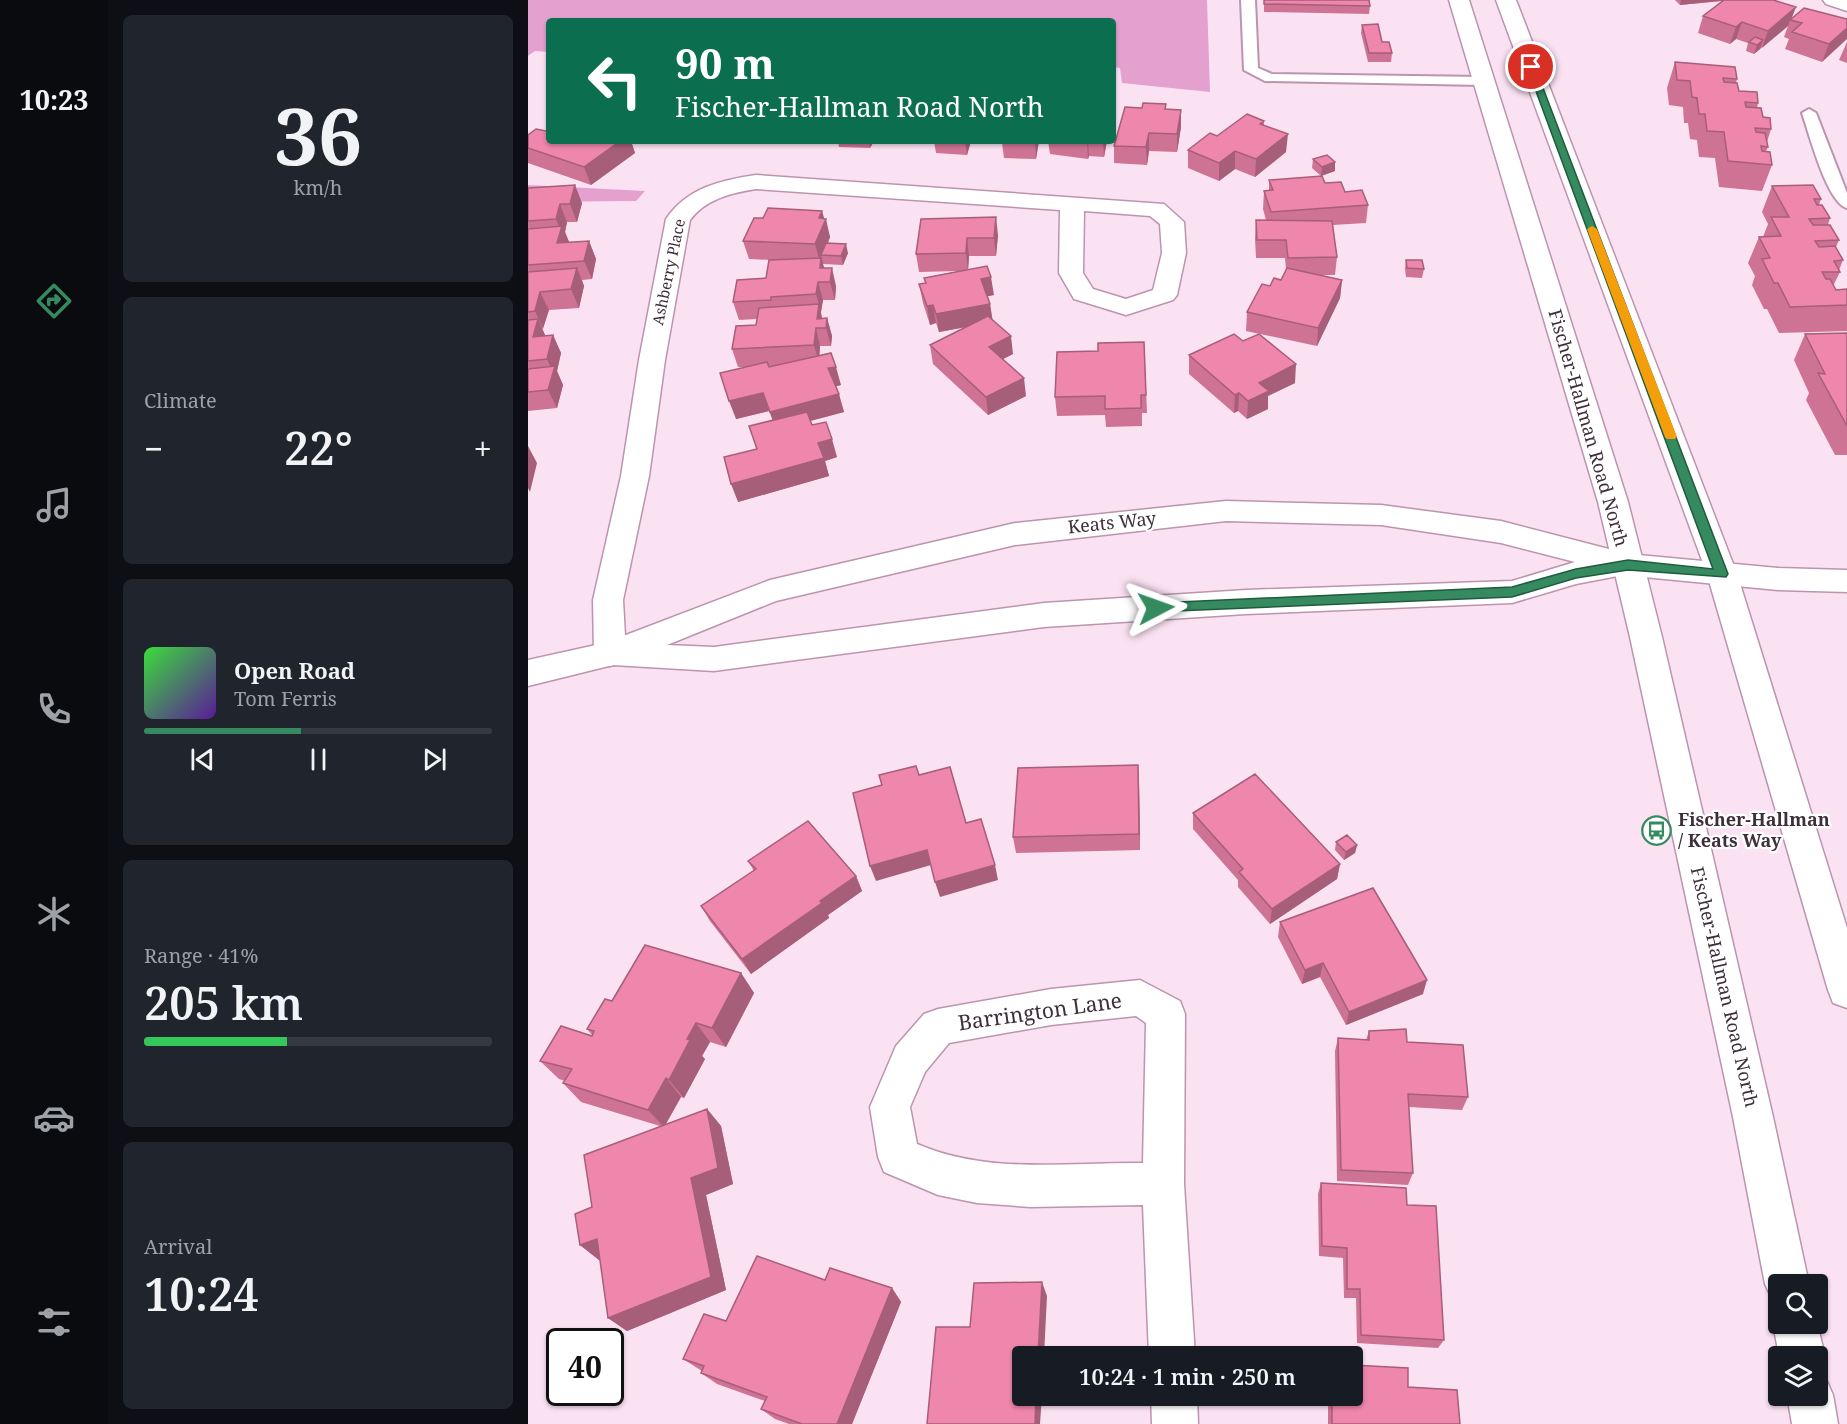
<!DOCTYPE html>
<html lang="en">
<head>
<meta charset="utf-8">
<style>
  body { margin:0; font-family:"Noto Serif",serif; background:#20242c; color:#f1f3f6; height:100vh; display:flex; flex-direction:column; font-size:22px; white-space:nowrap }
  * { box-sizing:border-box; margin:0 }
  p { font-size:20px; color:#9ea1a6 }
  .icon { flex:none; width:33px; height:33px; fill:none; stroke:currentColor; stroke-width:2; stroke-linecap:round; stroke-linejoin:round }
  .map { position:relative; flex:1; overflow:hidden }
  .details { display:flex; flex-direction:column; gap:15px; padding:15px; background:#0d0f14; width:420px }
  .details>* { flex:none }
  .banner { position:absolute; left:18px; top:18px; width:570px; height:126px; border-radius:6px; box-shadow:0 2px 4px #0004; background:#0b6e4f; color:#fff; overflow:hidden }
  .fabs { position:absolute; left:1240px; top:1274px; display:grid; gap:12px }
  .fabs a { display:grid; place-items:center; width:60px; height:60px; border-radius:6px; background:#171b24; box-shadow:0 2px 4px #0004; font-size:30px }
  .speed { position:absolute; left:18px; top:1328px; display:flex; gap:12px; font-size:30px; font-weight:700; text-align:center }
  .speed>* { display:grid; place-content:center; width:78px; height:78px; border-radius:50%; background:#171b24; box-shadow:0 2px 4px #0004; line-height:1 }
  .speed .limit { border:3px solid #111; border-radius:9px; background:#fff; color:#111 }
  .pin { position:absolute; display:grid; place-items:center; width:51px; height:51px; color:#fff; margin:-26px; border:3px solid #fff; border-radius:50%; box-shadow:0 2px 6px #0007 }
  .me { position:absolute; width:66px; margin:-33px; rotate:86deg; stroke-linejoin:round; filter:drop-shadow(0 0 4px #0008) }
  .turn { display:flex; align-items:center; gap:21px; height:126px; padding:0 30px; font-size:27px }
  .turn .icon { width:78px; height:78px; stroke-width:2.5 }
  .turn b { display:block; font-size:42px; line-height:51px }
  .big { font-size:45px; font-weight:600; line-height:1.1 }
  .details .card { flex:1; display:flex; flex-direction:column; justify-content:center; gap:9px; min-width:0; padding:0 21px; border-radius:9px; background:#20242c }
  .details .dial { align-items:center; gap:0 }
  .dial b { font-size:78px; line-height:1 }
  .song { display:flex; align-items:center; gap:18px }
  .cover { width:72px; height:72px; border-radius:9px; background:linear-gradient(135deg,hsl(120 70% 55%),hsl(270 70% 35%)) }
  .played { height:6px; border-radius:3px; background:linear-gradient(90deg,#358b5f 45%,#363941 45%) }
  .keys { display:flex; justify-content:space-around; direction:ltr }
  .heat { display:flex; justify-content:space-between; align-items:center; font-size:33px; direction:ltr }
  .charge { height:9px; border-radius:4px; background:linear-gradient(90deg,#34c759 41%,#363941 0) }
  .trip { position:absolute; left:484px; top:1346px; width:351px; height:60px; border-radius:6px; background:#171b24; box-shadow:0 2px 4px #0004; font-weight:600; line-height:60px; text-align:center }
  main { display:flex; flex:1; min-height:0 }
  .dock { display:flex; flex-direction:column; width:108px; justify-content:space-around; align-items:center; background:#090b0e; color:#9ea1a6 }
  .dock .icon { width:42px; height:42px }
  .dock .selected { color:#358b5f }
  .dock b { font-size:27px; color:#f1f3f6 }
  .map>svg:first-child { display:block }
  .green { fill:#e4a1d0 }
  .lines { fill:none; stroke-linecap:round; stroke-linejoin:round }
  .service-casing { stroke:#bc94af; stroke-width:4 }
  .minor-casing { stroke:#bc94af; stroke-width:3 }
  .tertiary-casing { stroke:#bc94af; stroke-width:3 }
  .secondary-casing { stroke:#bc94af; stroke-width:3 }
  .service { fill:#fff; fill-rule:evenodd }
  .minor { fill:#fff; fill-rule:evenodd }
  .tertiary { fill:#fff; fill-rule:evenodd }
  .secondary { fill:#fff; fill-rule:evenodd }
  .wall { fill:#ce7394 }
  .shaded-wall { fill:#a75e78 }
  .building { fill:#ef86ac; stroke:#a75e78; stroke-width:1.5 }
  .route { fill:#358b5f; stroke:#225a3e; stroke-width:1.5 }
  .slow { fill:#f59e0b }
  .labels { text-anchor:middle; stroke-width:4.5; stroke-linejoin:round; paint-order:stroke }
  .far-street-label { font-size:15px; fill:#3f2f3a; stroke:#fff }
  .street-label { font-size:18px; fill:#3f2f3a; stroke:#fff }
  .poi-label { font-size:18px; font-weight:bold; fill:#3f2f3a; stroke:#fff; text-anchor:start }
  .near-street-label { font-size:21px; fill:#3f2f3a; stroke:#fff }
</style>
</head>
<body>
<main>
<nav class="dock">
<b>10:23</b>
<svg class="icon selected" aria-label="directions" viewBox="0 0 24 24"><path d="M12 3l9 9-9 9-9-9zM9 14v-3h6M13 9l2 2-2 2"/></svg>
<svg class="icon" aria-label="music" viewBox="0 0 24 24"><path d="M9 18V5l10-2v13"/><circle cx="6" cy="18" r="3"/><circle cx="16" cy="16" r="3"/></svg>
<svg class="icon" aria-label="phone" viewBox="0 0 24 24"><path d="M5 4h4l2 5-3 2q2 4 5 5l2-3 5 2v4C11 20 4 13 5 4z"/></svg>
<svg class="icon" aria-label="climate" viewBox="0 0 24 24"><path d="M12 3v18M4 7l16 10M4 17L20 7"/></svg>
<svg class="icon" aria-label="car" viewBox="0 0 24 24"><path d="M5 17H2v-5l4-1 3-4h7l3 4 3 1v5h-3M9 17h6M6 11h13"/><circle cx="7" cy="17" r="2"/><circle cx="17" cy="17" r="2"/></svg>
<svg class="icon" aria-label="filters" viewBox="0 0 24 24"><path d="M4 7h16M4 17h16"/><circle cx="9" cy="7" r="2"/><circle cx="15" cy="17" r="2"/></svg>
</nav>
<section class="details">
<div class="card dial"><b>36</b><p>km/h</p></div>
<div class="card"><p>Climate</p>
<div class="heat"><a>−</a><b class="big">22°</b><a>+</a></div>
</div>
<div class="card">
<div class="song"><i class="cover"></i><div><b>Open Road</b><p>Tom Ferris</p></div></div>
<div class="played"></div>
<div class="keys"><svg class="icon" aria-label="previous" viewBox="0 0 24 24"><path d="M18 5L8 12l10 7zM5 5v14"/></svg><svg class="icon" aria-label="pause" viewBox="0 0 24 24"><path d="M8 5v14M16 5v14"/></svg><svg class="icon" aria-label="next" viewBox="0 0 24 24"><path d="M6 5l10 7-10 7zM19 5v14"/></svg></div>
</div>
<div class="card"><p>Range · 41%</p><b class="big">205 km</b><div class="charge"></div></div>
<div class="card"><p>Arrival</p><b class="big">10:24</b></div>
</section>
<div class="map">
<svg width="1319" height="1424" viewBox="0 0 1319 1424">
  <rect width="100%" height="100%" fill="#fbe2f3"/>
  <path class="green" d="M0,0H679L682,92L594,83L592,68L585,67V21H21V52L7,51L0,56Z
    M0,185L117,191L108,201L0,202Z"/>
  <g class="lines">
    <defs>
      <path id="service" d="M713,0H727L730,68L744,74L955,77L962,81L955,85L737,81L716,70Z
        M1281,109L1288,113L1319,193V208C1299,203 1281,133 1274,113Z"/>
      <path id="minor" d="M1295,0H1319V11L1298,4Z
        M228,175L636,204L656,222L658,253L649,295L645,300L598,315L546,299L531,273L532,210L228,189C203,193 178,199 162,220L137,360L121,476L95,600L98,654L93,663L82,666L71,663L66,654L65,600L93,476L111,360L138,219C159,188 193,180 228,175ZM556,211L622,216L632,224L634,253L625,290L598,299L565,289L555,273Z
        M612,980L652,1001L657,1014L656,1184L667,1356H621L615,1205L502,1207L449,1203L410,1195L356,1172L350,1157L342,1107L368,1046L396,1014L410,1009L523,989ZM608,1016L618,1023L615,1163C539,1162 461,1175 389,1144L382,1107L397,1072L421,1043L523,1025Z
        M623,1395H669L670,1424H624Z"/>
      <path id="tertiary" d="M698,501L853,505L973,521L1100,554L1250,568L1319,570V592L1250,590L1095,575L1048,584L984,603L718,614L516,627L186,671L85,665L0,686V660L77,643L242,580L487,523ZM698,521L853,525L973,543L1047,562L984,581L718,590L516,603L186,647L139,645L248,601L487,545Z"/>
      <path id="secondary" d="M921,0H941L1100,502L1134,637L1245,1117L1281,1284H1251V1303L1244,1299L1237,1284L1205,1117L1102,637L1070,502Z
        M968,0H988L1209,574L1319,928V1008L1305,1003L1300,990L1179,574Z
        M1251,1308V1323H1289L1297,1356L1290,1372V1356H1251L1245,1323Z
        M1290,1375L1298,1379L1305,1395L1310,1424H1264L1259,1395H1290Z"/>
    </defs>
    <use href="#service" class="service-casing"/>
    <use href="#minor" class="minor-casing"/>
    <use href="#tertiary" class="tertiary-casing"/>
    <use href="#secondary" class="secondary-casing"/>
    <use href="#service" class="service"/>
    <use href="#minor" class="minor"/>
    <use href="#tertiary" class="tertiary"/>
    <use href="#secondary" class="secondary"/>
  </g>
  <path class="wall" d="M736,0L842,6L841,14L736,12Z
    M1147,0H1245L1264,18L1319,19L1294,62L1257,49L1261,39L1256,37L1260,26L1226,54L1218,51L1220,43L1208,39L1202,44L1170,33L1175,16L1195,1L1152,5Z
    M834,25L854,42L864,53L863,62H840L833,33Z
    M1319,42V63L1311,60Z
    M1147,62L1209,79L1208,83L1211,91L1230,103L1229,108L1243,129L1239,142L1240,147L1238,151L1244,165L1234,191L1191,187L1187,158L1171,157L1169,140L1162,139L1160,123H1156L1155,107L1141,105L1139,88Z
    M638,104V109L653,127L649,152L621,151L619,165L586,163V146L614,108Z
    M736,121V125L758,152L727,177L707,169L691,181L660,168V150L689,136Z
    M18,131L21,141H103L107,153L63,185L0,163V135Z
    M273,141H307L305,144L274,143Z
    M310,141H346L342,148L311,147Z
    M406,141H443L439,155L408,153Z
    M452,141H511L508,159L476,158L474,143H453Z
    M520,141H579L576,157L561,156L560,159L522,154Z
    M785,159L807,171L793,176L784,168Z
    M741,180L797,183L817,192L840,205L838,223L805,225L809,257L807,275H792L814,280L812,298L789,346L718,331L719,312L742,286L753,280L758,269L757,258H728L727,238L728,220H738L735,209L736,191H741Z
    M1244,186L1293,199L1291,205L1302,218L1300,225L1311,240L1308,247L1315,260L1311,270L1312,272L1305,286L1308,290L1319,289V331L1251,333L1239,309H1236L1224,285L1227,276L1220,263L1231,237H1235L1240,224L1234,212Z
    M0,188L54,203L49,222H39L37,232L41,243L61,241L68,259L64,279L54,280L56,286L51,308L21,310L14,329L17,336L25,335L33,353L29,371L35,385L29,408L0,411Z
    M235,218L296,219L302,237L300,243L320,253L315,265L295,264L293,258L296,268L308,286L307,300H295L293,312L294,318H299L304,336L303,346H292L291,355L313,385L308,386L316,412L282,421L284,425L309,457L297,461L301,476L210,502L229,449L245,421L241,411L208,419L217,367H210L204,349L228,325L229,319L211,320L205,302L238,278L245,260L221,259L215,241Z
    M393,219L470,235L468,256H441L440,270L466,295L459,296L462,304L464,320L485,354L475,359L498,396L460,415L405,364L402,345L438,327L411,332L408,323L402,325L395,303L391,284L397,283L396,278L431,271L391,272L388,254Z
    M878,260L896,269L894,278L878,277L877,269Z
    M1319,333V455H1307L1278,400L1281,393L1266,360L1277,334Z
    M616,342L619,413H614V426L578,427L577,415L529,416L527,397L570,351Z
    M661,355L767,383L740,396V409L719,419L710,411L706,413L661,374Z
    M611,781L612,850L488,853L485,837Z
    M665,813L812,864L809,879L742,924L710,887V880L665,829Z
    M808,842L829,845L827,853L816,860L807,850Z
    M220,861L328,876L334,891L300,915L301,918L223,974L182,921L173,906L226,871Z
    M752,922L895,994L818,1025L792,977L774,984L750,937Z
    M213,973L226,993L198,1047L182,1042L174,1056L177,1059L156,1098L153,1097L138,1124L179,1109L193,1126L205,1184L178,1195L198,1290L99,1331L80,1318L72,1260H71L52,1245L64,1207L132,1126L53,1102L35,1083L37,1081L31,1079L12,1061L64,1036V1035L59,1029L84,1001Z
    M841,1031L879,1042L940,1097L934,1110L881,1107L885,1173L880,1185L809,1181L807,1051L810,1038L838,1040Z
    M793,1183L879,1205L916,1340L910,1348L829,1343L828,1298H816L815,1258L791,1256L790,1194Z
    M297,1280L364,1288L373,1302L324,1424H261L247,1419L233,1409L237,1401L189,1384L173,1373L174,1371L155,1359L198,1321Z
    M800,1395H825L932,1424H800Z"/>
  <path class="shaded-wall" d="M1153,0H1200L1152,5Z
    M1268,7L1263,20H1262L1260,26L1234,48L1240,31Z
    M1214,22L1208,39L1202,44L1208,27Z
    M1319,28V39L1294,62L1301,44Z
    M1235,40L1232,49L1226,54L1229,45Z
    M653,110V127L649,152V134Z
    M621,133V151L619,165L618,147Z
    M760,134L758,152L727,177L728,159Z
    M92,141H103L107,153L63,185L56,167Z
    M105,141H126L106,144Z
    M341,141H346L342,148Z
    M437,141H443L439,155Z
    M507,141H511L508,159Z
    M559,141H560L561,156L560,159Z
    M575,141H579L576,157Z
    M707,151V169L691,181V163Z
    M807,162V171L793,176L794,167Z
    M47,185L54,203L49,222L42,204Z
    M32,204L39,222L37,232L42,244L29,243L33,231L28,219Z
    M294,211L297,221L298,219L302,237L295,255H293L298,276L292,268V262L287,244L291,218Z
    M468,217L470,235L468,256L466,238Z
    M439,238L441,256L440,271L438,253Z
    M61,241L68,259L64,279L56,261Z
    M318,244L320,253L315,265L313,256Z
    M49,268L56,286L51,308L43,289Z
    M304,268L308,286L307,300L302,282Z
    M463,277L466,295L456,297L453,279Z
    M814,280L812,298L789,346L790,328Z
    M290,282L295,300L293,312L288,294Z
    M12,292L21,310L15,329L7,311Z
    M291,304L295,323L289,319Z
    M462,304L465,322L411,332L408,314Z
    M405,305L408,323L402,325L399,306Z
    M299,318L304,336L303,346L298,328Z
    M10,319L18,337H5Z
    M288,328L292,346L291,363L286,345Z
    M25,335L33,353L29,371L35,385L29,408L20,390L25,373L19,359Z
    M483,336L485,354L463,365L461,347Z
    M768,364L767,383L740,396V409L719,419L720,401L731,383Z
    M308,367L313,385L305,387L300,368Z
    M496,378L498,396L460,415L458,397Z
    M235,393L241,411L208,419L201,401Z
    M711,393L710,411L706,413L707,395Z
    M311,394L316,412L248,430L242,412Z
    M304,439L309,457L297,461L301,476L210,502L203,484L290,443Z
    M0,446L9,463L2,492L0,488Z
    M610,765L611,781L612,850L611,834Z
    M829,845L827,853L816,860L818,852Z
    M399,850L403,865L348,881L342,866Z
    M812,864L809,879L742,924L744,909Z
    M467,865L470,880L412,897L407,882Z
    M328,876L334,891L300,915L301,918L223,974L214,959L292,901Z
    M795,963L792,977L774,984L777,970Z
    M213,973L226,993L198,1047L184,1028Z
    M899,980L895,994L818,1025L821,1012Z
    M168,1023L182,1042L174,1056L177,1059L156,1098L141,1080L159,1039Z
    M138,1078L153,1097L136,1127L120,1110Z
    M179,1109L193,1126L205,1184L178,1195L198,1290L99,1331L80,1318L163,1178Z
    M69,1239L87,1254L71,1260L52,1245Z
    M514,1282L519,1296L516,1356H510Z
    M364,1288L373,1302L324,1424H309Z
    M508,1395H514L512,1424H507Z"/>
  <path class="building" d="M736,0H841L842,6L736,4Z
    M1196,0H1245L1268,7L1240,31L1214,22L1208,27L1175,16Z
    M1276,8L1319,19V28L1301,44L1264,32L1274,23L1262,20Z
    M850,24L854,42H861L864,53H841L834,25Z
    M1227,37L1235,40L1229,45L1221,42Z
    M1147,62L1207,67L1209,79L1195,78L1196,82L1209,83L1211,91L1229,92L1230,103L1217,102L1218,107L1233,108L1235,117L1242,118L1243,129L1227,128L1228,132L1237,133L1240,147L1233,146L1234,151L1242,152L1244,165L1200,161L1196,132L1179,131L1177,114H1171L1169,98L1164,97L1162,81L1149,80Z
    M615,103L638,104L637,109L653,110L649,134L621,133L618,147L586,146L597,107L614,108Z
    M719,114L736,121L732,124L760,134L728,159L707,151L691,163L660,150L682,133L689,136Z
    M8,129L18,131L21,129V141H92L56,167L0,148V135Z
    M799,155L807,162L794,167L785,159Z
    M794,176L797,183L813,182L817,192L834,190L840,205L743,212L736,191L745,190L741,180Z
    M47,185L42,204H32L28,219L0,221V188Z
    M1285,185L1293,199H1286L1289,205H1294L1302,218L1281,219L1285,225H1302L1311,240L1287,241L1291,247L1307,246L1315,260L1306,261L1312,272H1294L1298,279H1302L1308,290L1319,289V305L1262,307L1250,283H1246L1234,259L1242,258L1231,237L1253,236L1243,217H1261L1244,186Z
    M240,208L294,211L291,218L298,219L287,244L215,241L226,218H235Z
    M468,217L466,238H439L438,253L388,254L393,219Z
    M728,220L804,221L809,257L760,258L758,240H729Z
    M34,226L29,243L61,241L56,261L0,265V229Z
    M298,243L318,244L313,256L293,255Z
    M293,258L292,268H304L302,282H290L288,294L243,297V300L205,302L209,280L238,278L241,260Z
    M878,260H894L896,269L879,268Z
    M459,266L463,277L453,279L462,304L408,314L405,305L399,306L391,284L398,283L396,278Z
    M49,268L43,289L12,292L7,311L0,312V272Z
    M759,268L814,280L790,328L719,312L734,284L742,286L746,278L753,280Z
    M291,304L289,319L299,318L298,328H288L286,345L204,349L208,326L228,325L231,308Z
    M460,316L483,336L461,347L496,378L458,397L402,345Z
    M10,319L5,337L25,335L19,359L0,361V320Z
    M1319,333V426L1290,373L1297,374L1277,334Z
    M706,334L715,341L731,334L768,364L731,383L741,391L720,401L711,393L707,395L661,355Z
    M616,342L618,395H613V408L577,409V396L527,397L529,352L570,351V343Z
    M303,353L308,367L300,368L311,394L242,412L235,393L201,401L192,373L239,362L241,367Z
    M27,366L20,390L0,392V369Z
    M279,412L284,425L298,422L304,439L290,443L296,458L203,484L196,457L229,449L221,426Z
    M610,765L611,834L485,837L490,768Z
    M388,766L391,775L422,767L438,823L453,819L467,865L407,882L399,850L342,866L325,793L354,785L351,775Z
    M727,774L812,864L744,909L711,872L715,869L665,813Z
    M280,821L328,876L292,901L294,903L214,959L173,906L228,869L220,861Z
    M819,835L829,845L818,852L808,842Z
    M845,888L899,980L821,1012L795,963L777,970L752,922Z
    M117,945L213,973L184,1028L168,1023L159,1039L162,1040L141,1080L138,1078L120,1110L35,1083L44,1069L12,1061L33,1026L64,1036L66,1031L59,1029L77,999L84,1001Z
    M878,1029L879,1042L935,1045L940,1097L880,1094L885,1173L813,1170L810,1038L841,1040V1031Z
    M179,1109L190,1168L163,1178L183,1277L80,1318L69,1239L52,1245L47,1214L64,1207L56,1155Z
    M793,1183L878,1188L879,1205L908,1206L916,1340L833,1335L832,1289H819V1248L794,1246Z
    M229,1256L297,1280L302,1268L364,1288L309,1424H274L233,1409L239,1397L173,1373L176,1366L155,1359L176,1314L198,1321Z
    M514,1282L510,1356H495V1395H508L507,1424H399L408,1327H442L446,1283Z
    M825,1365L880,1368V1387L929,1390L932,1424H804V1395H825Z"/>
  <path class="route" d="M1003,64L1007,67L1200,574L1198,577L1100,570L1048,578L984,597L624,612V605L628,603L984,587L1048,569L1100,560L1185,569L999,67Z"/>
  <path class="slow" d="M1064,226L1069,229L1149,437L1147,439H1139L1137,437L1059,229Z"/>
  <defs>
    <symbol id="bus-ring" viewBox="-11 -11 22 22"><circle r="9.5" fill="#fff" stroke="#358b5f" stroke-width="1.5"/><path d="M-5-6H5V4H4V6H2V4H-2V6H-4V4H-5ZM-3.5-4V0h7V-4ZM-3.5 1.2v1.5H-2V1.2ZM2 1.2v1.5H3.5V1.2Z" fill="#358b5f"/></symbol>
  </defs>
  <g fill-rule="evenodd">
    <use href="#bus-ring" x="1112" y="814" width="33" height="33"/>
  </g>
  <g class="labels">
    <g class="far-street-label">
      <text transform="translate(141 272) rotate(-78)" y="5">Ashberry Place</text>
    </g>
    <g class="street-label">
      <text transform="translate(1060 428) rotate(74)" y="6">Fischer-Hallman Road North</text>
      <text transform="translate(584 523) rotate(-6)" y="6">Keats Way</text>
      <text transform="translate(1196 987) rotate(77)" y="6">Fischer-Hallman Road North</text>
    </g>
    <g class="poi-label">
      <text x="1150" y="826">Fischer-Hallman<tspan x="1150" dy="21">/ Keats Way</tspan></text>
    </g>
    <g class="near-street-label">
      <text transform="translate(512 1012) rotate(-8)" y="7">Barrington Lane</text>
    </g>
  </g>
</svg>
<div class="fabs">
<a><svg class="icon" aria-label="search" viewBox="0 0 24 24"><circle cx="10" cy="10" r="6"/><path d="M15 15l6 6"/></svg></a>
<a><svg class="icon" aria-label="layers" viewBox="0 0 24 24"><path d="M12 4l9 5-9 5-9-5zM3 14l9 5 9-5"/></svg></a>
</div>
<div class="speed"><div class="limit">40</div></div>
<div class="pin" style="left:1003px;top:67px;background:#d93025"><svg class="icon" aria-label="arrive" viewBox="0 0 24 24"><path d="M6 21V4h12l-3 4 3 4H6"/></svg></div>
<svg class="me" style="left:628px;top:608px" viewBox="-20 -20 40 40"><path d="M0-17L14 15 0 8-14 15z" fill="#358b5f" stroke="#fff" stroke-width="4"/></svg>
<div class="trip">10:24 · 1 min · 250 m</div>
<div class="banner">
<div class="turn"><svg class="icon" aria-label="left" viewBox="0 0 24 24"><path d="M17 20v-9H6M10 6l-5 5 5 5"/></svg><div><b>90 m</b>Fischer-Hallman Road North</div></div>
</div>
</div>
</main>
</body>
</html>
